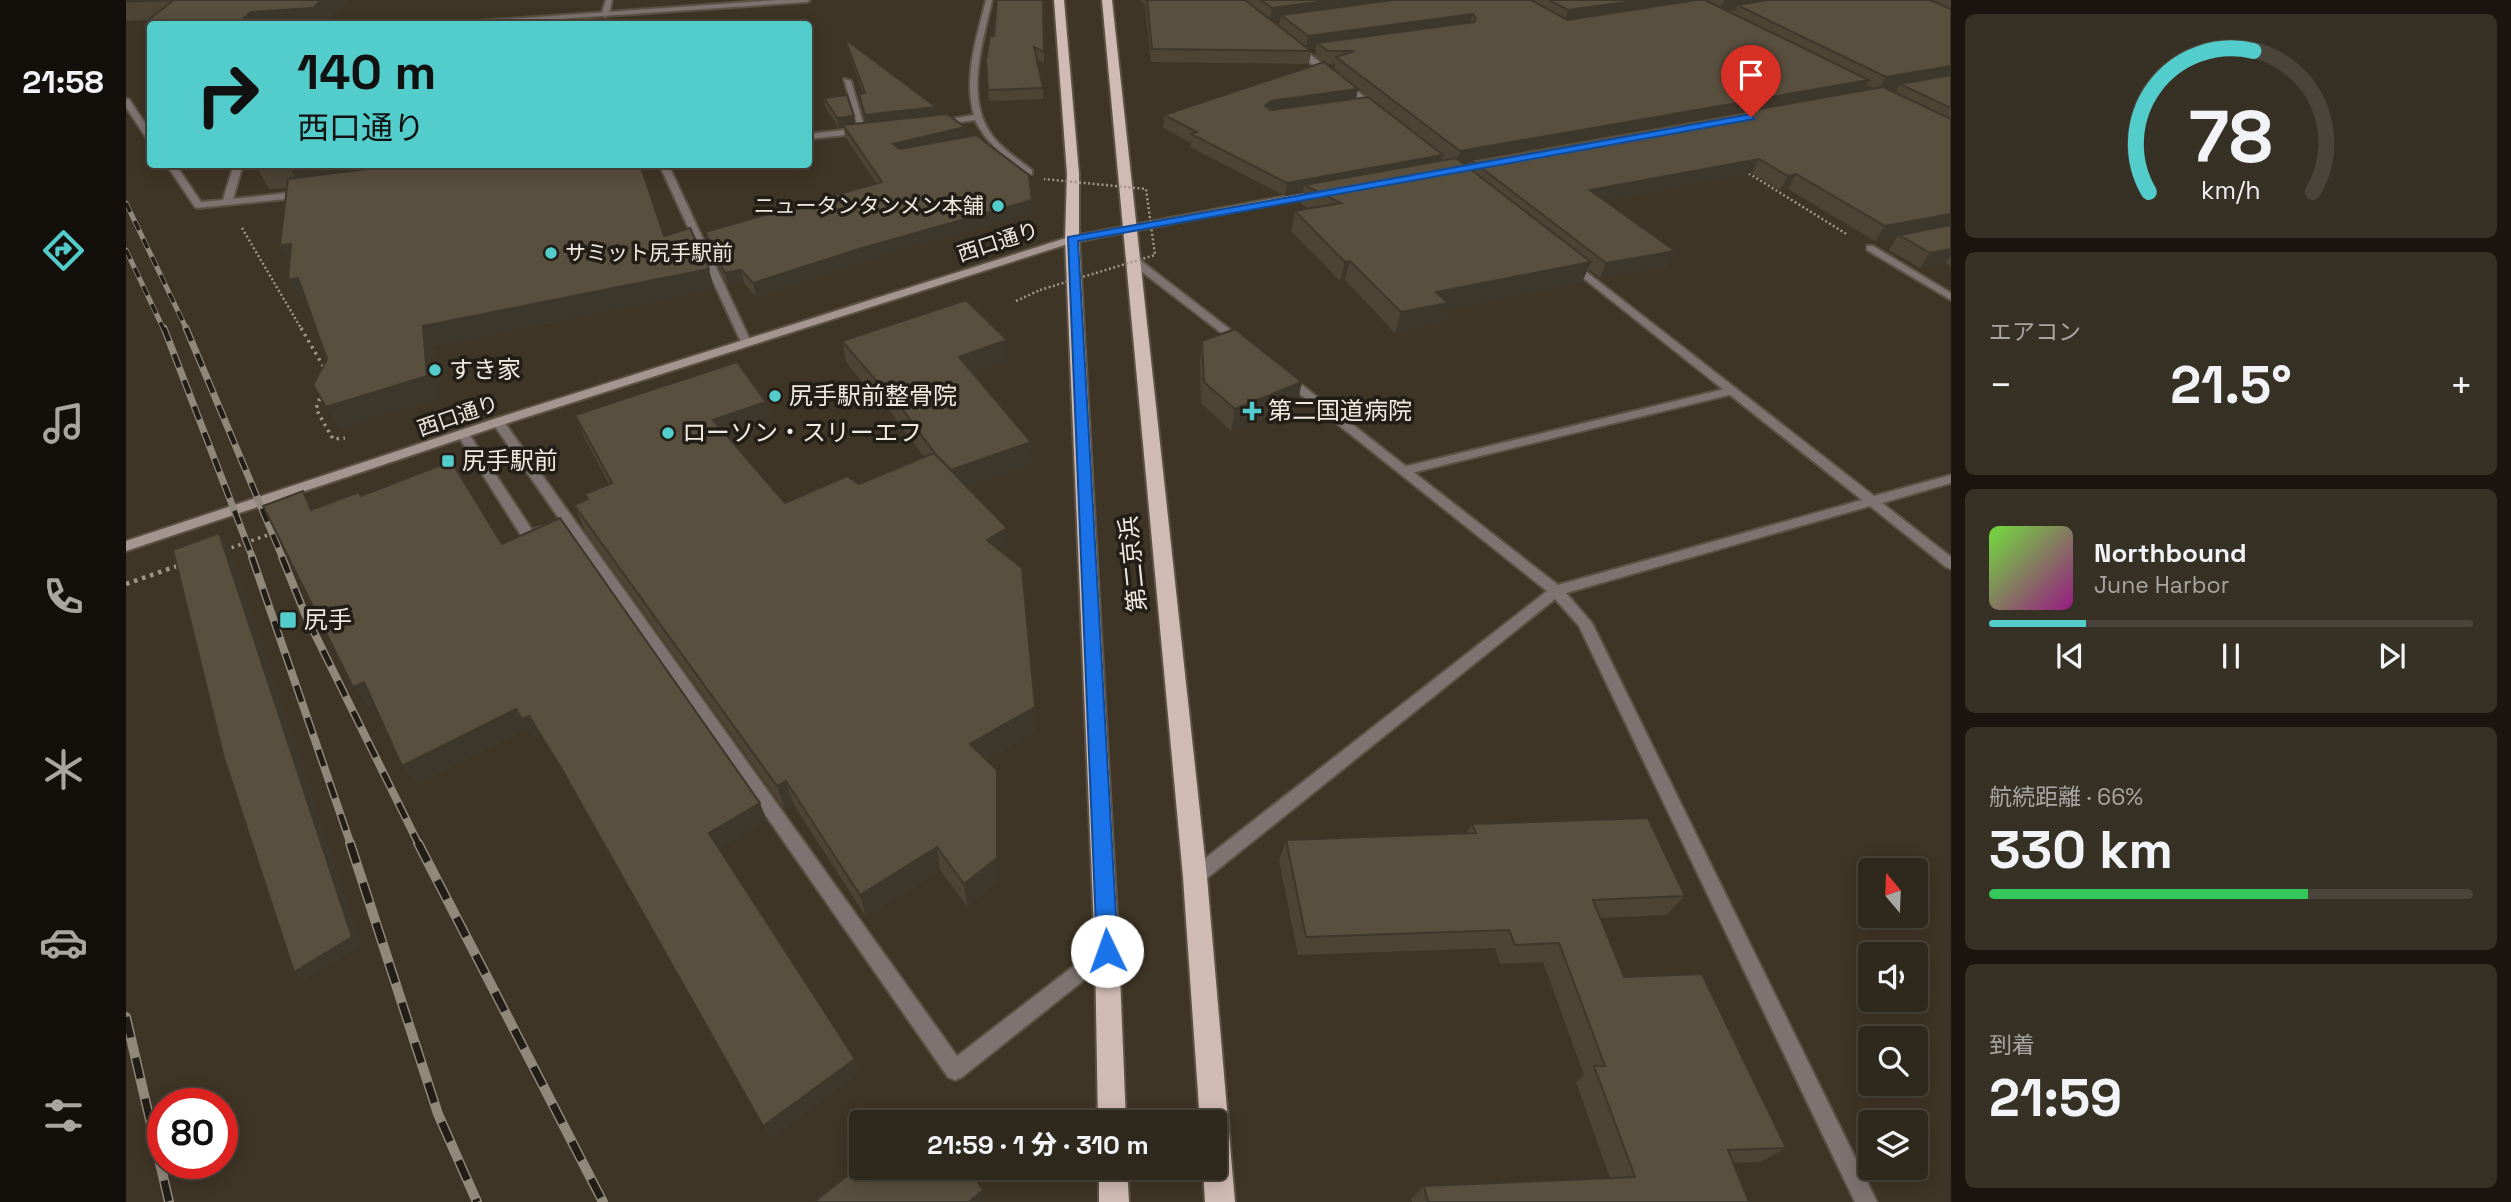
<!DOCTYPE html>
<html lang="ja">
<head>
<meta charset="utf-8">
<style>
  body { margin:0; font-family:"Space Grotesk","Noto Sans JP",sans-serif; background:#373025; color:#f1f3f6; height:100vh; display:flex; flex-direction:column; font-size:26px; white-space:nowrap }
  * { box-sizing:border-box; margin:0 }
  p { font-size:23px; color:#a7a6a3 }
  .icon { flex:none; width:38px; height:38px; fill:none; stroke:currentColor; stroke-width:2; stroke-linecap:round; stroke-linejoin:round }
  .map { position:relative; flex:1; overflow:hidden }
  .drawer { display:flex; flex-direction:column; gap:14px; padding:14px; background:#1a160f; width:560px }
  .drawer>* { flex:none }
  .hud { position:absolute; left:21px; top:21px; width:665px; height:147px; border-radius:7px; box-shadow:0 4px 18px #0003,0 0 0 2px #4a443b; background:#53cdcb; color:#111; overflow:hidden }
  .needle { width:46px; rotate:341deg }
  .controls { position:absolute; left:1732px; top:858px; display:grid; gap:14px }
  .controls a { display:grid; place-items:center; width:70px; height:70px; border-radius:7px; background:#2f281c; box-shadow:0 4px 18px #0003,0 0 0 2px #4a443b; font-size:35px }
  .speed { position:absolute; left:21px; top:1088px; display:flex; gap:14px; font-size:35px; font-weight:700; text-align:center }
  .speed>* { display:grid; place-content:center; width:91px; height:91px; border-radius:50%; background:#2f281c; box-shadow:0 4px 18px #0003,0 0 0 2px #4a443b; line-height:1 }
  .speed .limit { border:10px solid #d22; background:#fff; color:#111 }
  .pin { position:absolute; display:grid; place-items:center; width:60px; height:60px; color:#fff; margin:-72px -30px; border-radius:50% 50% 50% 0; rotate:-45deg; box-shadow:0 0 7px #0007 }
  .pin .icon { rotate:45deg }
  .me { position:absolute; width:77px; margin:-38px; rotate:357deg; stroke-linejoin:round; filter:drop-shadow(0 0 5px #0008) }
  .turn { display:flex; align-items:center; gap:24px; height:147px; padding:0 35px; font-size:32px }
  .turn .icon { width:91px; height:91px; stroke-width:2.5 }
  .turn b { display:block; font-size:49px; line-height:60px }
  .big { font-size:52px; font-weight:800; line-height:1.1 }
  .drawer .tile { flex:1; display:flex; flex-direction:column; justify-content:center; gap:10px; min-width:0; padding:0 24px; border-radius:10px; background:#373025 }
  .drawer .dial { align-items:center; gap:0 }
  .dial svg { height:182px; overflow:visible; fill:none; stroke:#4a443b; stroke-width:7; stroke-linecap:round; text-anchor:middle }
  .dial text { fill:#f1f3f6; stroke:none }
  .song { display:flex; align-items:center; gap:21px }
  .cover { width:84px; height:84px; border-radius:10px; background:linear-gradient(135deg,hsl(100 70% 55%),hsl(310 70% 35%)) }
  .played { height:7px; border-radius:4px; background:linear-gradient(90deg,#53cdcb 20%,#4a443b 20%) }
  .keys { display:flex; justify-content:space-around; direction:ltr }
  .heat { display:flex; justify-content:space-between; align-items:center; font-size:38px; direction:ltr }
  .charge { height:10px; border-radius:5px; background:linear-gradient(90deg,#34c759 66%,#4a443b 0) }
  .trip { position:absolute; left:723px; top:1110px; width:378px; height:70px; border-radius:7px; background:#2f281c; box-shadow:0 4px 18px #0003,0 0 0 2px #4a443b; font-weight:800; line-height:70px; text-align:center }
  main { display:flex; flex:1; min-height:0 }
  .tabs { display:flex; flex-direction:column; width:126px; justify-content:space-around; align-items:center; background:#13100b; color:#a7a6a3 }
  .tabs .icon { width:49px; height:49px }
  .tabs .selected { color:#53cdcb }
  .tabs b { font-size:32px; color:#f1f3f6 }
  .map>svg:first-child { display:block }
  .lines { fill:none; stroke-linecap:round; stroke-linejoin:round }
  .service-casing { stroke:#5b5244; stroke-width:4 }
  .minor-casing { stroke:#5b5244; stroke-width:4 }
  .secondary-casing { stroke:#5b5244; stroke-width:4 }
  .trunk-casing { stroke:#5b5244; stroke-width:4 }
  .path-far2 { stroke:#9f968a; stroke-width:2.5; stroke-dasharray:2 2.5; stroke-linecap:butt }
  .path-far1 { stroke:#9f968a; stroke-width:3.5; stroke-dasharray:2.5 4.5; stroke-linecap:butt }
  .path { stroke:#9f968a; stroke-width:4.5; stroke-dasharray:3.5 5; stroke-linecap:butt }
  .service { fill:#7d7370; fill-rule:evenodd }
  .minor { fill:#7d7370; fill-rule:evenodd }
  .secondary { fill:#a49590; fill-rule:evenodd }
  .trunk { fill:#d0bab4; fill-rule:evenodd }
  .rail-far3-casing { stroke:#91887c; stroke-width:5 }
  .rail-far2-casing { stroke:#91887c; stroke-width:7 }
  .rail-far1-casing { stroke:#91887c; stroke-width:8 }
  .rail-casing { stroke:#91887c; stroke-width:10 }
  .rail-far3 { stroke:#221d17; stroke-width:3.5; stroke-dasharray:10; stroke-linecap:butt }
  .rail-far2 { stroke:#221d17; stroke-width:4.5; stroke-dasharray:14; stroke-linecap:butt }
  .rail-far1 { stroke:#221d17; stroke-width:5; stroke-dasharray:17; stroke-linecap:butt }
  .rail { stroke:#221d17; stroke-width:7; stroke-dasharray:21; stroke-linecap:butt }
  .path-bridge { stroke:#9f968a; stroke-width:2.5; stroke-dasharray:2 2.5; stroke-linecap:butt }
  .wall { fill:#4d4436; fill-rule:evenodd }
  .shaded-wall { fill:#3e372c }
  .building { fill:#594f3f; stroke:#3e372c; stroke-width:2 }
  .route { fill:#1a73e8; stroke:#114b97; stroke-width:2 }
  .poi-dot { fill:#53cdcb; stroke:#221d17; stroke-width:2.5 }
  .labels { text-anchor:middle; stroke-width:7; stroke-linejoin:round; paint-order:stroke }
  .far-poi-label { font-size:21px; fill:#f0e9e0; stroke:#221d17; text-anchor:end }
  .far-street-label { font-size:21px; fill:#f0e9e0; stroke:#221d17 }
  .poi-label { font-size:24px; fill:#f0e9e0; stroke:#221d17; text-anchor:start }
  .street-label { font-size:24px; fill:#f0e9e0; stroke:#221d17 }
</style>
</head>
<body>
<main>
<nav class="tabs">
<b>21:58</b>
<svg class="icon selected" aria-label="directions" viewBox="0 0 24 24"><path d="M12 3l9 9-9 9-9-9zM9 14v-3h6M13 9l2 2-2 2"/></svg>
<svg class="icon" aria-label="music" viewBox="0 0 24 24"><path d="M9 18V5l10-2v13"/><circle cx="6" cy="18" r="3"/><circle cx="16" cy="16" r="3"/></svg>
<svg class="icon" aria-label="phone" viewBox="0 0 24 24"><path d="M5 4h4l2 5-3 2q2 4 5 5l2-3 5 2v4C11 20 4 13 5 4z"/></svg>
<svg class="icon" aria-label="climate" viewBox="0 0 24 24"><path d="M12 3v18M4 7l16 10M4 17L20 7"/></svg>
<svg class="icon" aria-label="car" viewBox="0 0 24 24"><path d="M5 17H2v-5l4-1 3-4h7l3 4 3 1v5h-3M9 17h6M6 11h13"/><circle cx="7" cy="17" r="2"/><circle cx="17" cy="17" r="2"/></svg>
<svg class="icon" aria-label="filters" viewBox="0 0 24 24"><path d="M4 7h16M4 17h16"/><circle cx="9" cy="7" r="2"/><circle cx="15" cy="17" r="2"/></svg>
</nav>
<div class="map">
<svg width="1825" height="1202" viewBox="0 0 1825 1202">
  <rect width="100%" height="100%" fill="#3f3526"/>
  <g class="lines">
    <defs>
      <path id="service" d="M480,0H486L483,15L479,17L475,15Z
        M718,79L725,81L740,133L733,131Z
        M1741,246H1747L1825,293V300L1741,250Z
        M1607,387L1611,389V393L1281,474L1275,470L1281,466Z
        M372,418L376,419L836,1063L839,1070L836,1077L829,1080L822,1077L368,425V419Z
        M337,430L341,431L406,530L414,527L419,529L421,532C417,539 405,542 398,540L331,434Z"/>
      <path id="minor" d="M651,0H684L681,2L362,24H335L339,22Z
        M860,0H866C857,42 837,100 868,138C879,151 893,160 906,170V174H900C879,157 861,144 849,120L812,125L808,122L848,115C837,77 851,37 860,0Z
        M1166,45H1172L1253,108V112H1247L1166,49Z
        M0,99H3L24,131V139H21L0,107Z
        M736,128L739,129V133L682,139V134Z
        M40,164H49L75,202L97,200L108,164H117L107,199L179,191L184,194L179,197L72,208L69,207Z
        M533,164H542L625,342L624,344L620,345L615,342Z
        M1002,257H1010L1119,341V345H1111L1002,261Z
        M1445,260L1748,496L1825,475V483L1756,503L1825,557V569L1820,567L1744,506L1440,593L1466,623L1751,1202H1729L1453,626L1429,599L1075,883L1069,885L1063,883L1060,877L1063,871L1421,591L1155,379V375H1163L1432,585L1736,500L1441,265V261Z
        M981,942L987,945L990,951L987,957L836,1077L829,1080L822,1077L819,1070L822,1063L975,945Z"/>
      <path id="secondary" d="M1193,190L1198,193L1196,195L948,242L376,425L0,551V541L368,419L943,237Z"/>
      <path id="trunk" d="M928,0H938L953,174V239L993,951L1000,1122H972L969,951L939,239L941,174Z
        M976,0H986L1081,877L1109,1202H1079L1077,1167H1088V1122H1074L1057,877Z
        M973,1167H1001L1003,1202H973Z"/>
    </defs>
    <use href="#service" class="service-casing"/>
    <use href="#minor" class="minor-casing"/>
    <use href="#secondary" class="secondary-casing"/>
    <use href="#trunk" class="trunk-casing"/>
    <path class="path-far2" d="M1619,171L1722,235
      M116,228L176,330
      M890,301L914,290"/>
    <path class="path-far1" d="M175,328L200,371
      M196,392L190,409L207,439L219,438
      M99,550L153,531"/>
    <path class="path" d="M0,584L54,565"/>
    <use href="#service" class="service"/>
    <use href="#minor" class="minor"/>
    <use href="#secondary" class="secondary"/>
    <use href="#trunk" class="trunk"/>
    <defs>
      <path id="rail-far3" d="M0,203L61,330
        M0,250L38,330"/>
      <path id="rail-far2" d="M38,328L127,559
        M60,328L157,559"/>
      <path id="rail-far1" d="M126,557L225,845
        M156,557L179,614L293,845"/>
      <path id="rail" d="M224,843L312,1114L351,1202
        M292,843L477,1202
        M0,1017L43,1202"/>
    </defs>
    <use href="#rail-far3" class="rail-far3-casing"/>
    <use href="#rail-far2" class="rail-far2-casing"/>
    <use href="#rail-far1" class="rail-far1-casing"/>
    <use href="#rail" class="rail-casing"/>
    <use href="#rail-far3" class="rail-far3"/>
    <use href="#rail-far2" class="rail-far2"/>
    <use href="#rail-far1" class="rail-far1"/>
    <use href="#rail" class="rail"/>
    <path class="path-bridge" d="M914,290L1029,255L1020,189L918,179"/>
  </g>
  <path class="wall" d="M0,0H222L197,24H24V36L17,24L22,20L0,21Z
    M871,0L918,52V63L911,59L917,88V99L863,101L860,60L868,36Z
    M1014,0H1561V1L1568,0H1825V266L1820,263L1794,268L1763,250L1771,237L1749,241L1662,189L1654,190L1626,173L1479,201L1541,266L1474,278L1462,269L1456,282L1320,310L1315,323L1269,333L1219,280L1214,281L1165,231L1169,211L1184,209L1175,204L1177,193L1159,196L1064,147L1065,143L1037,128L1038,115L1197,63L1189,56L1190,48L1182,49L1185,51L1183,64L1025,62L1019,5ZM1154,20L1153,26L1146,21ZM1201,64H1209L1208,70ZM1740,85L1748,88L1737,90ZM1772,87L1769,92L1762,89ZM1232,89L1242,97L1230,99Z
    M719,39L810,107V115L839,137L906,200V212L735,262L630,297L618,283L602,287L583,245L579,232L750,183L719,137L718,127L713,128L699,107L698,98L729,124L740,123L734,104L733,94H737L721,48Z
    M134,164H514L538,236L588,289L307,347L312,398L213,429L201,359L180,300L174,301L163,261L161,188L143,189L132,169Z
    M716,341L881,361L847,373L906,464L841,487L882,554L880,555L909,707V732L861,760L871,770L872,794V881L841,906L814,870L740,917L668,805L659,810L459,531L448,505L461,500L459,494L483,484L460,441L449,415L640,402L646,427L606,442L659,503L733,484L798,457L759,404L755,406L720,362Z
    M1076,341L1176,382L1171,404L1105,431L1075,403L1074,362Z
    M1346,824L1559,896L1540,915L1474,918L1498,977L1660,1148L1635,1162L1607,1163L1623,1202H1286L1285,1199L1298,1186L1484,1178L1450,1082L1458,1075L1417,962L1374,964L1369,948L1172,955L1153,860L1160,840L1340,834Z"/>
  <path class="shaded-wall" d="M195,0H222L197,24H118L116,20L125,12Z
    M1207,0H1277L1155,15L1154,20L1144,21L1146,8Z
    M1515,0H1561L1559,6L1438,23L1442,10Z
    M1598,0H1675L1611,5L1609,10L1593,12Z
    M1347,14L1343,26L1191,43L1190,48L1180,49L1182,36Z
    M1825,66V78L1774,84L1772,87L1752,90L1760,77Z
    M1743,80L1735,93L1345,160L1343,163L1329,166L1334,151Z
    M1232,89L1229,101L1143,113L1139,106L1145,101Z
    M810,107V117L740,125L739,115Z
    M728,116L729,126L717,125L718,127L713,128L711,118Z
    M839,127V139L768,156L767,144Z
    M1317,155L1314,168L1178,185L1177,193L1159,196L1161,183Z
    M1633,159L1626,173L1458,205L1464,190Z
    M197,164H387L174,188L164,168Z
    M1670,174L1662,189L1654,190L1662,176Z
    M906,200V212L735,262L630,297L627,283L733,249Z
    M1825,214V227L1773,235L1771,237L1749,241L1759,226Z
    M165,244L166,266L154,245Z
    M1825,249V255L1820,263L1794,268L1804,253Z
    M1549,251L1541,266L1474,278L1480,263Z
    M1224,261L1219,280L1214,281L1219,262Z
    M1465,262L1456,282L1320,310L1315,323L1269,333L1275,312L1310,292Z
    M583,269L588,289L307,347L312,398L213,429L200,407L297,326Z
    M615,270L618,283L602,287L599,273Z
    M172,278L184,299L174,301L162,280Z
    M881,340V361L834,378L833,357Z
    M1176,382L1171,404L1105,431L1109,409Z
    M757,383L759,404L755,406L753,384Z
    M640,402L646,427L594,446L587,420Z
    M905,442L906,464L824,493L822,471Z
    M177,491L190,511L185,510Z
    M881,528L882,554L862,566L861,540Z
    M93,533L101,544L236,946L179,980L168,972Z
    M238,682L253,701L242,706L227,687Z
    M909,707V732L846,769L844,744Z
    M390,709L403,716L414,735L407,738L401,729L291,785L276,766Z
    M871,770L872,794V881L841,906L838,884Z
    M660,781L668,805L659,810L651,786Z
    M634,803L641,821L591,850L583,833Z
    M811,847L814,870L740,917L734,895Z
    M729,1059L734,1073L645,1139L637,1126Z
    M857,1190L858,1202H843Z"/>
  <path class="building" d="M0,0H195L187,8L125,12L116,20L17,24L48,0L0,2Z
    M871,0H917L918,52L908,47L917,88L862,90L860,60L864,36H868Z
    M1021,0H1119L1185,51L1026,49Z
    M1135,0H1207L1146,8Z
    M1267,0H1405L1441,20L1570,0H1579L1743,80L1334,151L1210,57L1228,51H1202L1191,43L1348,22L1350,19L1347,14L1182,36L1155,15Z
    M1423,0H1515L1442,10Z
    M1642,0H1804L1825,9V66L1760,77L1611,5Z
    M719,39L810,107L739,115L733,94L739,93Z
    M1198,62L1232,89L1145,101L1139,106L1145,110L1242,97L1317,155L1161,183L1065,134L1071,132L1038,115Z
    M1825,75V108L1774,84Z
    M1757,87L1825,119V214L1759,226L1670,174L1662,176L1633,159L1464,190L1549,251L1480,263L1345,160Z
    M721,95L728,116L711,118L698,98Z
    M821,114L839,127L767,144L774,149L850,135L903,175L906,200L733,249L627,283L615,270L599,273L579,232L756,182L717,125Z
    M1330,158L1465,262L1310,292L1322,303L1275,312L1224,261L1219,262L1169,211L1215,203L1178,185Z
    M134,164H197L164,168L132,169Z
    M280,164H514L538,236L564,228L583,269L297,326L301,376L200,407L187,385L201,359L172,278L162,280L165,244L154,245L162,179Z
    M1825,225V249L1804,253L1773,235Z
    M840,300L881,340L833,357L905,442L825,470L811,456L757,383L753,384L716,341Z
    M1109,329L1176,382L1109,409L1078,382L1076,341Z
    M611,362L640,402L587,420L659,503L721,476L733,484L808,453L881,528L861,540L896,568L909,707L844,744L871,770V858L838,884L811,847L734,895L660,781L651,786L448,505L462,499L459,494L486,483L449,415Z
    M325,461L376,544L434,518L634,803L583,833L729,1059L637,1126L434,766L403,716L396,719L390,709L276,766L238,682L227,687L137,506L177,491L185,510L233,492L235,496Z
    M93,533L226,937L168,972L98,758L47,550Z
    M1522,818L1559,896L1467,900L1498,977L1576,974L1660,1148L1602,1150L1623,1202H1302L1298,1186L1509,1177L1468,1066H1479L1433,943L1389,945L1383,930L1180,937L1160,840L1350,833L1346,824Z
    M805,1111L812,1122H791Z
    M735,1165V1167H842L857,1190L843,1202H688Z"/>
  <path class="route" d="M1625,114L1628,119L952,241L992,951L989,958L981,961L974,958L971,951L942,237Z"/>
  <g class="poi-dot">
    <circle cx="872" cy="206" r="7"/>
    <circle cx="425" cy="253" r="7"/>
    <circle cx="309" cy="370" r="7"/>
    <circle cx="649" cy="396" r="7"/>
    <path d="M1122.5 400.5h7v7h7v7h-7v7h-7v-7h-7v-7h7z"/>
    <circle cx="542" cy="433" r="7"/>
    <rect x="315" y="454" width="14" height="14" rx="3.5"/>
    <rect x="153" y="611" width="18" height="18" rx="3.5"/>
  </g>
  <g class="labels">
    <g class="far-poi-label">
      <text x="858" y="213">ニュータンタンメン本舗</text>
      <text x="439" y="260" text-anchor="start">サミット尻手駅前</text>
    </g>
    <g class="far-street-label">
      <text transform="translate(872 242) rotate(-18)" y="7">西口通り</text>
      <text transform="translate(332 416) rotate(-19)" y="7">西口通り</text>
    </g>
    <g class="poi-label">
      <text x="323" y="378">すき家</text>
      <text x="663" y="404">尻手駅前整骨院</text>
      <text x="1142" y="419">第二国道病院</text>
      <text x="556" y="441">ローソン・スリーエフ</text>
      <text x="336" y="469">尻手駅前</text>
      <text x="178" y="628">尻手</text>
    </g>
    <g class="street-label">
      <text transform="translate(1007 564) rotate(-96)" y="8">第二京浜</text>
    </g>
  </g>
</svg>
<div class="controls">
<a><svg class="needle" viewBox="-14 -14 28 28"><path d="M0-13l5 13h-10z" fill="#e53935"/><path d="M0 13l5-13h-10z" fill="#a7a6a3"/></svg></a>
<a><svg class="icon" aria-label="sound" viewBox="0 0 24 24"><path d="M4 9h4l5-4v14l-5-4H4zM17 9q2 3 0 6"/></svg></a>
<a><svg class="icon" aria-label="search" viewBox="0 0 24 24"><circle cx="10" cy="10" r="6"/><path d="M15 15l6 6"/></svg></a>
<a><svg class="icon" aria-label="layers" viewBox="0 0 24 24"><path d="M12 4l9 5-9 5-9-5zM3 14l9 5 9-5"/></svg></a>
</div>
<div class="speed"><div class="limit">80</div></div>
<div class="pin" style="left:1625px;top:117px;background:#d93025"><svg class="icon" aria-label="arrive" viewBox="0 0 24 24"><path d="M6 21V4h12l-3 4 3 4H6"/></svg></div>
<svg class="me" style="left:981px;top:951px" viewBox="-20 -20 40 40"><circle r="19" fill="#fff"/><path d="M0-13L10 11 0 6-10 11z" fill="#1a73e8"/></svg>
<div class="trip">21:59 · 1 分 · 310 m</div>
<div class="hud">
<div class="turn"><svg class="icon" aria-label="right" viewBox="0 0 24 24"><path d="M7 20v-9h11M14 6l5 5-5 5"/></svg><div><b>140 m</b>西口通り</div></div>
</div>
</div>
<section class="drawer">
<div class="tile dial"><svg viewBox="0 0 100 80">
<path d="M14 69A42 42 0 1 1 86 69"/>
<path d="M14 69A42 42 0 0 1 60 7" stroke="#53cdcb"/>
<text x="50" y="56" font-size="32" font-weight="700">78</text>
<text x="50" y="72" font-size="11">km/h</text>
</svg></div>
<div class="tile"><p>エアコン</p>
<div class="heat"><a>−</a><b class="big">21.5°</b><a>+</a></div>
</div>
<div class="tile">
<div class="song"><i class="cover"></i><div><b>Northbound</b><p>June Harbor</p></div></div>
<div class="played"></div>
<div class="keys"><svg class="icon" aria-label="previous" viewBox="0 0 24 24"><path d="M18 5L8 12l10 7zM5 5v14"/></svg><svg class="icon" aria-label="pause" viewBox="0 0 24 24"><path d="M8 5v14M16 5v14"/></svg><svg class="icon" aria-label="next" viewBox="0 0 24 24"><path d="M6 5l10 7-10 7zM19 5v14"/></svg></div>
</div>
<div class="tile"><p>航続距離 · 66%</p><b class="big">330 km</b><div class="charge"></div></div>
<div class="tile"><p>到着</p><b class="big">21:59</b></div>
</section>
</main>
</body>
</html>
